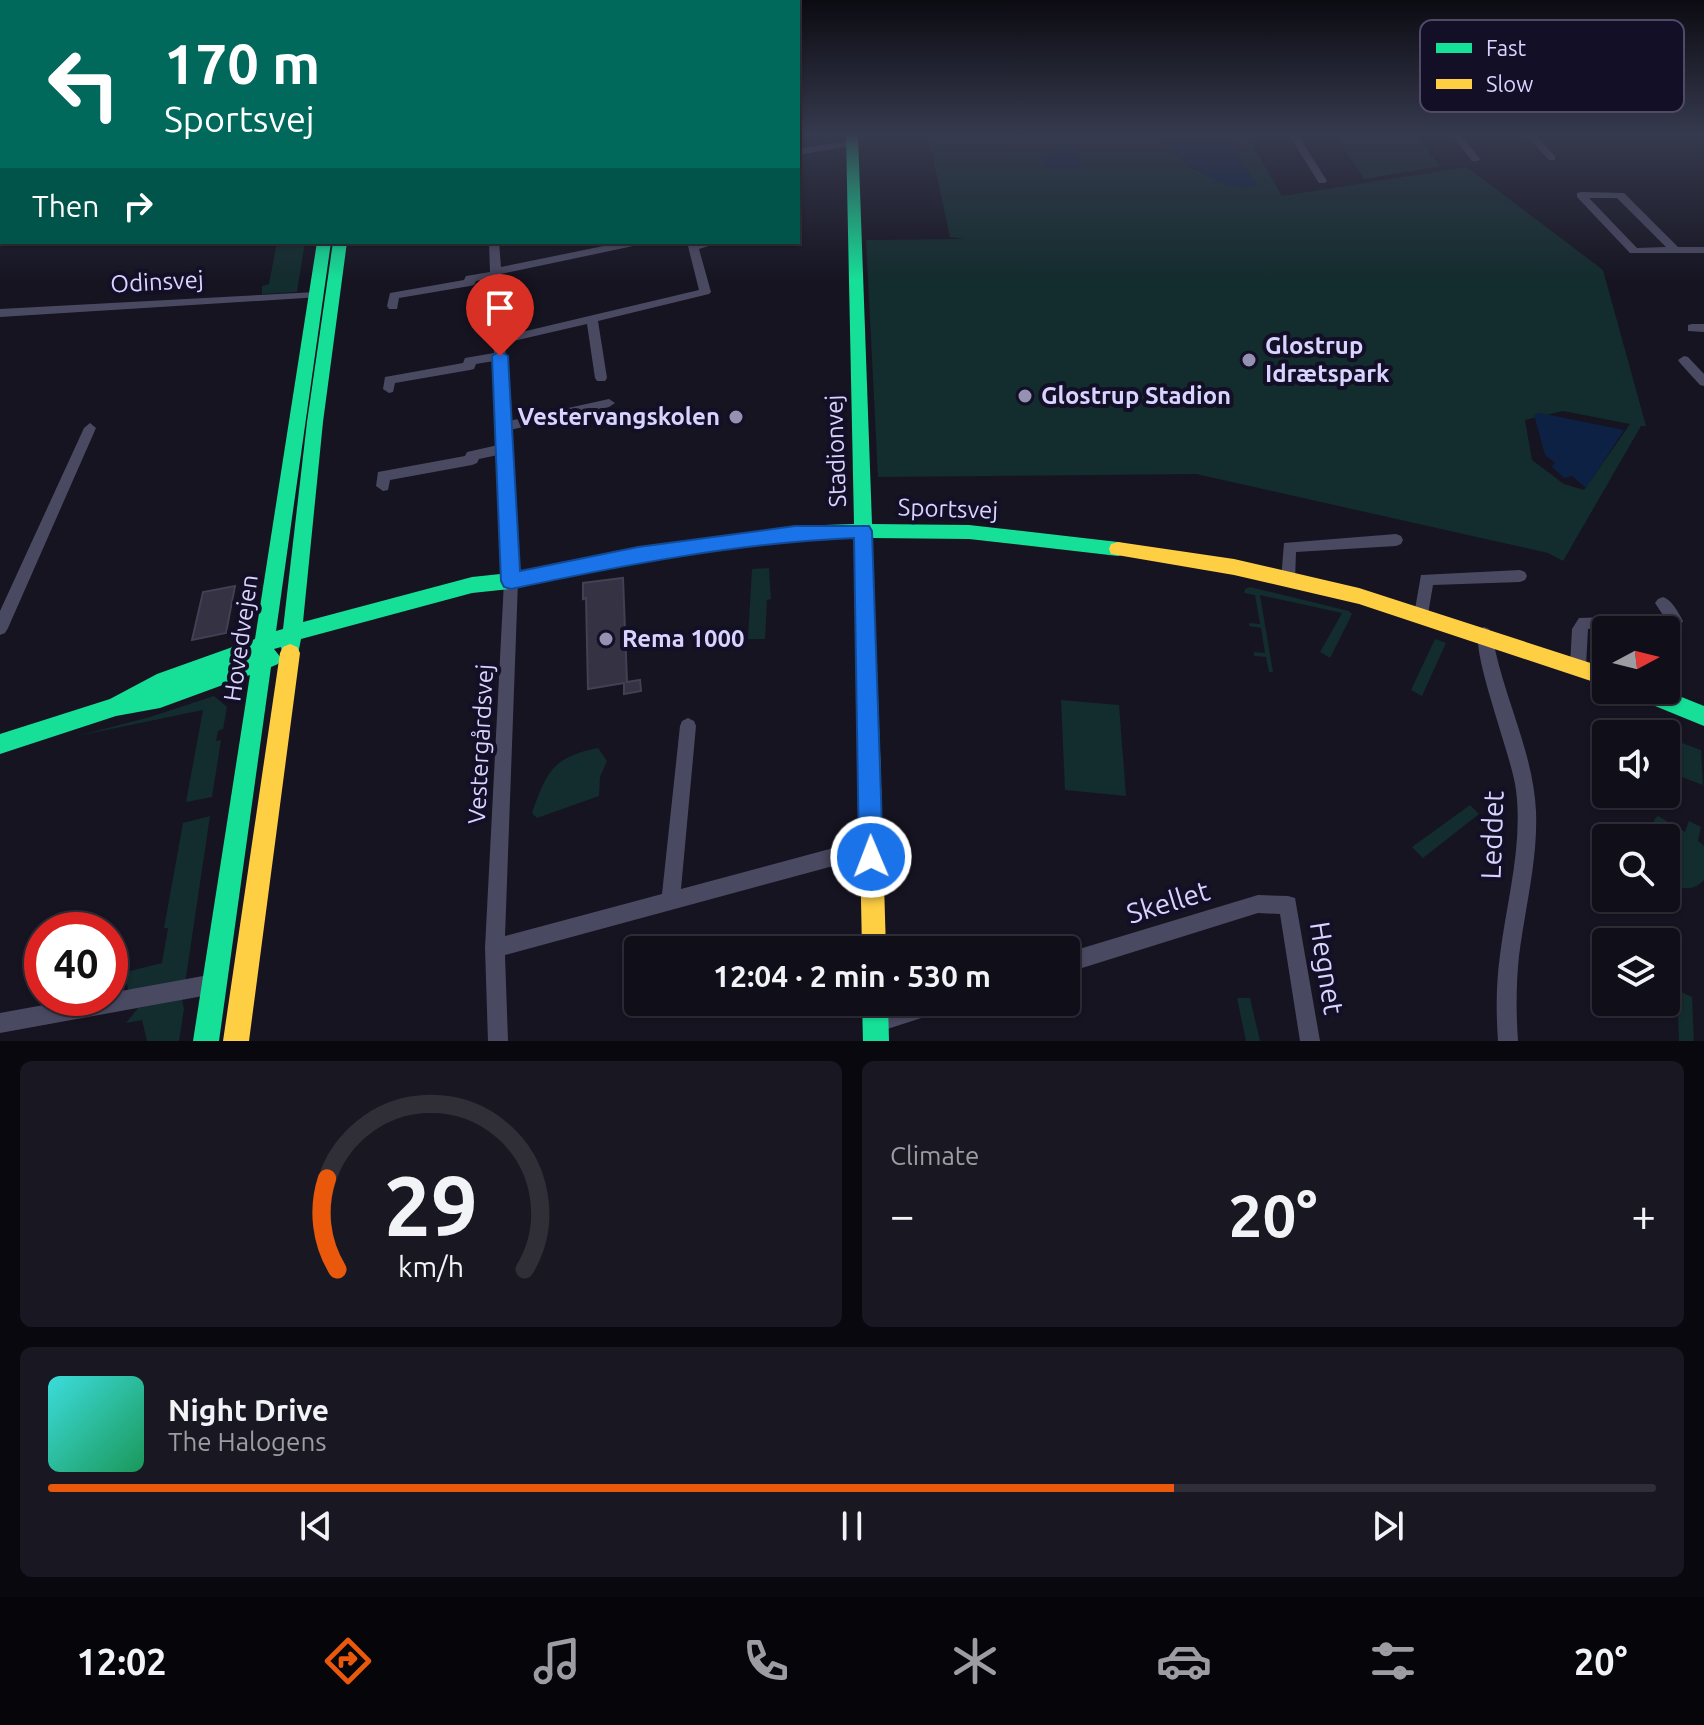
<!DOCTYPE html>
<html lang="en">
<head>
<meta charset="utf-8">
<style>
  body { margin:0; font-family:Ubuntu,sans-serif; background:#191822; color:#f1f3f6; height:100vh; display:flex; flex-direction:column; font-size:30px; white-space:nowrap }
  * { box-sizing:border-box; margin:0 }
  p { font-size:26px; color:#9c9ca2 }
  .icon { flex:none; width:44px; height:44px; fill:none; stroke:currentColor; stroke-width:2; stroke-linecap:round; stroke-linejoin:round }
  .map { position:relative; height:1041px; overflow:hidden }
  .side { display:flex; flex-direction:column; gap:20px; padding:20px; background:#09080e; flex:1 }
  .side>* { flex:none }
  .top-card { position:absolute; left:0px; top:0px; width:800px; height:244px; box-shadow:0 2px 6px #0004,0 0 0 2px #302f38; background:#00695c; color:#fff; overflow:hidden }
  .needle { width:52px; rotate:83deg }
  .tools { position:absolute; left:1592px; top:616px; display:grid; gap:16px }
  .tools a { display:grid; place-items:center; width:88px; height:88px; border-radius:8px; background:#100f19; box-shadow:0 2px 6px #0004,0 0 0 2px #302f38; font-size:40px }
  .speed { position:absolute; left:24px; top:912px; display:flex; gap:16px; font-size:40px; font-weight:700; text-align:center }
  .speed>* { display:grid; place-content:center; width:104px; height:104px; border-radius:50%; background:#100f19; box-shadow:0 2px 6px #0004,0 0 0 2px #302f38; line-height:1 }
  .speed .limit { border:12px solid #d22; background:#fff; color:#111 }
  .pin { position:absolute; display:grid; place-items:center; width:68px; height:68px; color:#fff; margin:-82px -34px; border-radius:50% 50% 50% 0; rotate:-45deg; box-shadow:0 0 8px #0007 }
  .pin .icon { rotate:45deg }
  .me { position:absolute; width:88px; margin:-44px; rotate:359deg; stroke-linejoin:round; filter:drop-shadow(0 0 6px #0008) }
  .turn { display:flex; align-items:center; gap:28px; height:168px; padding:0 32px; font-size:36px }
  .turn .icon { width:104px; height:104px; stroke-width:2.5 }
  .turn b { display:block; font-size:56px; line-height:68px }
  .then { display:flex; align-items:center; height:76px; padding:0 32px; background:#0003; gap:16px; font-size:30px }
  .big { font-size:60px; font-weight:700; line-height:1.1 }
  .side .card { flex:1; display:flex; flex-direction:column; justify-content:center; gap:12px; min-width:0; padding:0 28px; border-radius:12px; background:#191822 }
  .side .dial { align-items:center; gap:0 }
  .dial svg { height:208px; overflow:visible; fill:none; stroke:#302f38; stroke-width:7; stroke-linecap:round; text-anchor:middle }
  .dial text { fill:#f1f3f6; stroke:none }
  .song { display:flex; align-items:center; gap:24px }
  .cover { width:96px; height:96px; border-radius:12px; background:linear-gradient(135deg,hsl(180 70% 55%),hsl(150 70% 35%)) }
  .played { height:8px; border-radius:4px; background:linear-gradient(90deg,#ea580c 70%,#302f38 70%) }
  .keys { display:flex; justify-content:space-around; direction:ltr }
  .heat { display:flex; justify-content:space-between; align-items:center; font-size:44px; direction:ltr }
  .side .tiles { flex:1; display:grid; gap:20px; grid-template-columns:1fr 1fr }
  .card:last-child { grid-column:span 2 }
  .trip { position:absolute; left:624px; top:936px; width:456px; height:80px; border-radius:8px; background:#100f19; box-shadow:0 2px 6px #0004,0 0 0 2px #302f38; font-weight:700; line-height:80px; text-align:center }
  .tabs { display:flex; height:128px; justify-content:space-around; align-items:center; background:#06060a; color:#9c9ca2 }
  .tabs .icon { width:56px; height:56px }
  .tabs .selected { color:#ea580c }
  .tabs b { font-size:36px; color:#f1f3f6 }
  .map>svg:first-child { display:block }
  .green { fill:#132c2d; fill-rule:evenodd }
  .water { fill:#0d2144 }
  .building { fill:#343243; stroke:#433f54; stroke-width:2 }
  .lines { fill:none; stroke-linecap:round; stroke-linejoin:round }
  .street { fill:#4a4962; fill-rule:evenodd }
  .fast { fill:#16e098; fill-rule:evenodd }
  .slow { fill:#ffcf43; fill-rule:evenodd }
  .route { fill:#1a73e8; stroke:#114b97; stroke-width:2 }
  .poi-dot { fill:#9591b1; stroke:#130f26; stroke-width:3 }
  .labels { text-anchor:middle; stroke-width:8; stroke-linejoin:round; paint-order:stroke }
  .street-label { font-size:24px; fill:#d9d4ff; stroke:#130f26 }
  .poi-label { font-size:24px; font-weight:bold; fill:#d9d4ff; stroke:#130f26; text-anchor:start }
  .near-street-label { font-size:28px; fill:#d9d4ff; stroke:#130f26 }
  .key { fill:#130f26; stroke:#4e4a67; stroke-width:2 }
  .key-label { font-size:22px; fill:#d9d4ff }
</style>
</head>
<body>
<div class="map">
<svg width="1704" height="1041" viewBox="0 0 1704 1041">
  <rect width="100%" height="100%" fill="#161421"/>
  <path class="green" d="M928,135H1151L1192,168L1216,180L1243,187L1251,175L1241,162L1231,135H1247L1282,196L1467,167L1603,270L1646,426H1641L1563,561L1548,553L1196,474L878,477L866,240L965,239L950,237ZM1563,411L1630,424L1584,490L1564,484L1532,460L1525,420Z
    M1335,135H1415L1440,166L1364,179Z
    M277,242H305L297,292L262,294V286L269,284Z
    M769,568L771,599L767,600L765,639H748L752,569Z
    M1250,587L1349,611L1352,614L1330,658L1320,652L1342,613L1260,595L1273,672H1269L1266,657L1254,656V652L1265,653L1261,628L1249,626V623L1260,624L1255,595L1244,593L1245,589Z
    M1435,639L1446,643L1422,696L1411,690Z
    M214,696L227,707L223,729L218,731L216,741L221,740L212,797L186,802L203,710L77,736L150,717Z
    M1061,700L1119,705L1126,796L1065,790Z
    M1666,737L1701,750L1703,785L1666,771Z
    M598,748L607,761L600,777L599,796L537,818L532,813C547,771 553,757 598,748Z
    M1470,805L1479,814L1423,858L1412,847Z
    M210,816L185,984L129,995L127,984L110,987V976L162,963L168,928H164L183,823Z
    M1658,816L1685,832L1689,821L1701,827L1698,841L1704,846V880C1690,894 1682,886 1666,885V838H1648L1657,835L1654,820Z
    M1677,990L1692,997L1694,1041H1679Z
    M1237,998H1250L1260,1041H1246Z
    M182,999L184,1009L179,1041H147L142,1020L126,1023L138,1008Z"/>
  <path class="water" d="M1151,135H1231L1241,162L1257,184C1230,201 1171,152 1151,135Z
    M1065,144H1073L1080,149L1081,169H1044L1042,158L1057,152Z
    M1540,413L1624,430L1586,488L1572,476L1564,478L1552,467L1555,463L1545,455L1534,415Z"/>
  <path class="building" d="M623,578L627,682L640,680L641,691L624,694V683L588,689L586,598L583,599V583Z
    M235,586L226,633L192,640L203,592Z"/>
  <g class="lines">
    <path class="street" d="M1289,135H1298L1327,181L1325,183H1319Z
      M1452,135H1461L1480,159L1478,161H1472Z
      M1526,135H1535L1555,156V160H1549Z
      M852,140L855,141V145L798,155V149Z
      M1581,192L1624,193L1678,247H1704V253H1630L1577,197V193ZM1589,198H1617L1666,247L1637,248Z
      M0,226H2V232H0Z
      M489,242H499L501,267L623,242H643L638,245L501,274L505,336L699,290L687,242H721L699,249L711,292L709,294L598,321L607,378L605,381H597L595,378L587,324L505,343L509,421L609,399L615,403L609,407L510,430L518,581L505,936L662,894L680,726L682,721L688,718L694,721L696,726L681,889L837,847L871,848L877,851L880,857L877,863L871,866L837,865L505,955L508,1041H488L485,948L504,581L498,455L479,459L477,463L472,465L390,480L388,490L383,491L376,486L378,472L465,456L467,452L498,445L494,361L476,364L474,369L470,370L395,383L393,392L389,393L383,389L385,377L463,363L465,358L494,353L490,278L476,281L474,285L470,286L399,298L397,309H389L387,306L390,293L464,280L466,276L490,272Z
      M316,292L322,295L320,297L0,317V309Z
      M1692,324H1704V332L1688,331V325Z
      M1684,356L1688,357L1704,374V386L1700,385L1680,363L1678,360Z
      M90,423L96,428L8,628L5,633L0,635V611L84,428Z
      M1396,534L1401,536L1403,540L1401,544L1396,546L1296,552L1295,580L1293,584L1288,586L1283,584L1281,580L1284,543Z
      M1520,570L1525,572L1527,576L1525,580L1520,582L1433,585L1427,620L1422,621L1417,620L1414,615L1421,575Z
      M1663,597C1672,600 1678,612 1683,621L1680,626L1588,629L1586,666L1584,671L1578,673L1572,671L1570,666L1572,629L1579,618L1663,615L1655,603L1658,599Z
      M1484,627L1489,629L1492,634C1502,694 1533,750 1536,811C1538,860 1525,908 1519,956C1516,985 1516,1012 1518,1041H1498C1496,1012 1496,984 1500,955C1507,900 1523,845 1516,790C1512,756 1470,652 1479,629Z
      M1258,895L1288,896L1295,898L1320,1041H1300L1280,914L1258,913L1066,973V953Z
      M214,974L221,977L224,984L221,991L214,994L0,1033V1013L82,998H110V993Z
      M909,1002H950L947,1009L940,1012L875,1033L868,1030L865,1023L868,1016Z"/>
    <path class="fast" d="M846,135H858L872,524L969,525L1118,542L1125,544L1127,549L1125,554L1118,556L969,539L872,538L880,751L877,758L869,761L861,758L858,751L854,538L795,540L638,561L511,589L472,593L301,639L297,659L290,662L283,659L281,647L274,649L281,658L278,664L271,667L219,1041H193L250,675L160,708L116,716L0,754V734L110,699L157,674L255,639L317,242H331L276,631L283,629L307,422L333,242H347L323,422L303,622L472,577L511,573L638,547L795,526L854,524Z
      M1630,690H1664L1704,706V726L1633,697Z
      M862,1002H888L889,1041H863Z"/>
    <path class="slow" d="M1118,542L1234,559L1359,588L1606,668V686L1359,604L1234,575L1111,554L1109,549L1111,544Z
      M290,644L297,647L300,653L249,1041H223L280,653L283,647Z
      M869,741L877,744L880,751L886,950H862L858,751L861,744Z"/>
  </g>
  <linearGradient id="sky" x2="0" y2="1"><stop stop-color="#0c0b12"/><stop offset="0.48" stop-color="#363a4e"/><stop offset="1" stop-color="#363a4e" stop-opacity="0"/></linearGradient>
  <rect width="1704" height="281" fill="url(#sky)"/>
  <path class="route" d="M500,351L508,356L520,571L638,547L795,526H869L872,531L883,857L880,866L871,869L863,866L859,857L854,538C738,543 624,565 511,589L504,587L501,581L492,356Z"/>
  <g class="poi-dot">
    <circle cx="1249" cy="360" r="8"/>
    <circle cx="1025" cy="396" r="8"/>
    <circle cx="736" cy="417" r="8"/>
    <circle cx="606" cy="639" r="8"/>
  </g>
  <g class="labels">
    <g class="street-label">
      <text transform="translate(157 282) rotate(-3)" y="8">Odinsvej</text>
      <text transform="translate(836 451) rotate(-92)" y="8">Stadionvej</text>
      <text transform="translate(948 509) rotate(2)" y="8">Sportsvej</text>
      <text transform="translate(241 638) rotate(-82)" y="8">Hovedvejen</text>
      <text transform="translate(481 744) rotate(-87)" y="8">Vestergårdsvej</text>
    </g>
    <g class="poi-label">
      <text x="1265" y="354">Glostrup<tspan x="1265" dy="28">Idrætspark</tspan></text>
      <text x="1041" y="404">Glostrup Stadion</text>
      <text x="720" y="425" text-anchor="end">Vestervangskolen</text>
      <text x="622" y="647">Rema 1000</text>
    </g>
    <g class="near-street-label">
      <text transform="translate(1492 835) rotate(-88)" y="10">Leddet</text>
      <text transform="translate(1168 902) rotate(-17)" y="10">Skellet</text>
      <text transform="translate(1327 968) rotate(81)" y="10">Hegnet</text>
    </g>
  </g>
  <rect x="1420" y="20" width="264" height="92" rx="12" class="key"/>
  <rect x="1436" y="43" width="36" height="10" fill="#16e098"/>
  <rect x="1436" y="79" width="36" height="10" fill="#ffcf43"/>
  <g class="key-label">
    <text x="1486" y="56">Fast</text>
    <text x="1486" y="92">Slow</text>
  </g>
</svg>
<div class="tools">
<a><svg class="needle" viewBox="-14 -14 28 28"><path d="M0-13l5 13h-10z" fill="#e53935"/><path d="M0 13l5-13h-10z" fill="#9c9ca2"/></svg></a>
<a><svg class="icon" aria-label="sound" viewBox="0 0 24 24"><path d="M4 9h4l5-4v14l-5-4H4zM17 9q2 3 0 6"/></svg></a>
<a><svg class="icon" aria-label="search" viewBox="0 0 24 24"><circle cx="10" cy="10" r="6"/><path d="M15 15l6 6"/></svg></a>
<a><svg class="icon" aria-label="layers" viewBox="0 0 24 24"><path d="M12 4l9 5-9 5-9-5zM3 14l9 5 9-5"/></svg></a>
</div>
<div class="speed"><div class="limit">40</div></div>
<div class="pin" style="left:500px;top:356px;background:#d93025"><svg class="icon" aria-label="arrive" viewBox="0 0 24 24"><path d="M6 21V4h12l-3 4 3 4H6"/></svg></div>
<svg class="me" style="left:871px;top:857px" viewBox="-20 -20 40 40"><circle r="17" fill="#1a73e8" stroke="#fff" stroke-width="3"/><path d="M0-11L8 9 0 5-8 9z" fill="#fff"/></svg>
<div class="trip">12:04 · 2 min · 530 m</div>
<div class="top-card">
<div class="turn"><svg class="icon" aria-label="left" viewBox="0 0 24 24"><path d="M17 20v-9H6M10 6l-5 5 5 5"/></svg><div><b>170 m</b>Sportsvej</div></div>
<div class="then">Then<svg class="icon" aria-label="right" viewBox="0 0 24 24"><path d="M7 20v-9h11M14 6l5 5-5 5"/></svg></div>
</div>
</div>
<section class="side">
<div class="tiles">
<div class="card dial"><svg viewBox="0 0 100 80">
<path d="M14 69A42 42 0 1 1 86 69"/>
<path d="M14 69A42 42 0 0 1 10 34" stroke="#ea580c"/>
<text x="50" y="56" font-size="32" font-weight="700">29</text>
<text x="50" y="72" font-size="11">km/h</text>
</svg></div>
<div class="card"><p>Climate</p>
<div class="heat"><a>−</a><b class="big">20°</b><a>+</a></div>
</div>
<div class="card">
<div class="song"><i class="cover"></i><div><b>Night Drive</b><p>The Halogens</p></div></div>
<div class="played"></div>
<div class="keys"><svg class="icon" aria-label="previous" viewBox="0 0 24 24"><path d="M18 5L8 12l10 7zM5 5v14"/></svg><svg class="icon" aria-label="pause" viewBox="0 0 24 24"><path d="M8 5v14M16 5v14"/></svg><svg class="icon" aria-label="next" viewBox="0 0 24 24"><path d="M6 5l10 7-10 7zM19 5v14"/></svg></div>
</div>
</div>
</section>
<nav class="tabs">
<b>12:02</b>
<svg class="icon selected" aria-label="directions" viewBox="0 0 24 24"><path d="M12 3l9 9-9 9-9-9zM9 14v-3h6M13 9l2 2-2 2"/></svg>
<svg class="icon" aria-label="music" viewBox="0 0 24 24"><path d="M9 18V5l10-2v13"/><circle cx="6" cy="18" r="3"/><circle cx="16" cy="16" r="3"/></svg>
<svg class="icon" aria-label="phone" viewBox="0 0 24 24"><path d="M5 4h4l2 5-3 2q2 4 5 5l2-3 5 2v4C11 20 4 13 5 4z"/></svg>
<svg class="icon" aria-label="climate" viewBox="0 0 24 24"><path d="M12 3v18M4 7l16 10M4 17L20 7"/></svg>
<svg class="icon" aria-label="car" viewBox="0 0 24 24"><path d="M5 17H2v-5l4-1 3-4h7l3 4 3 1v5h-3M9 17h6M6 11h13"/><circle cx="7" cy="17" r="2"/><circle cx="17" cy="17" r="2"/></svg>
<svg class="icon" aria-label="filters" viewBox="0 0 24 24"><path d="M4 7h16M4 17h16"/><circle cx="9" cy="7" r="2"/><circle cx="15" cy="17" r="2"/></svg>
<b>20°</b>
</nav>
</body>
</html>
